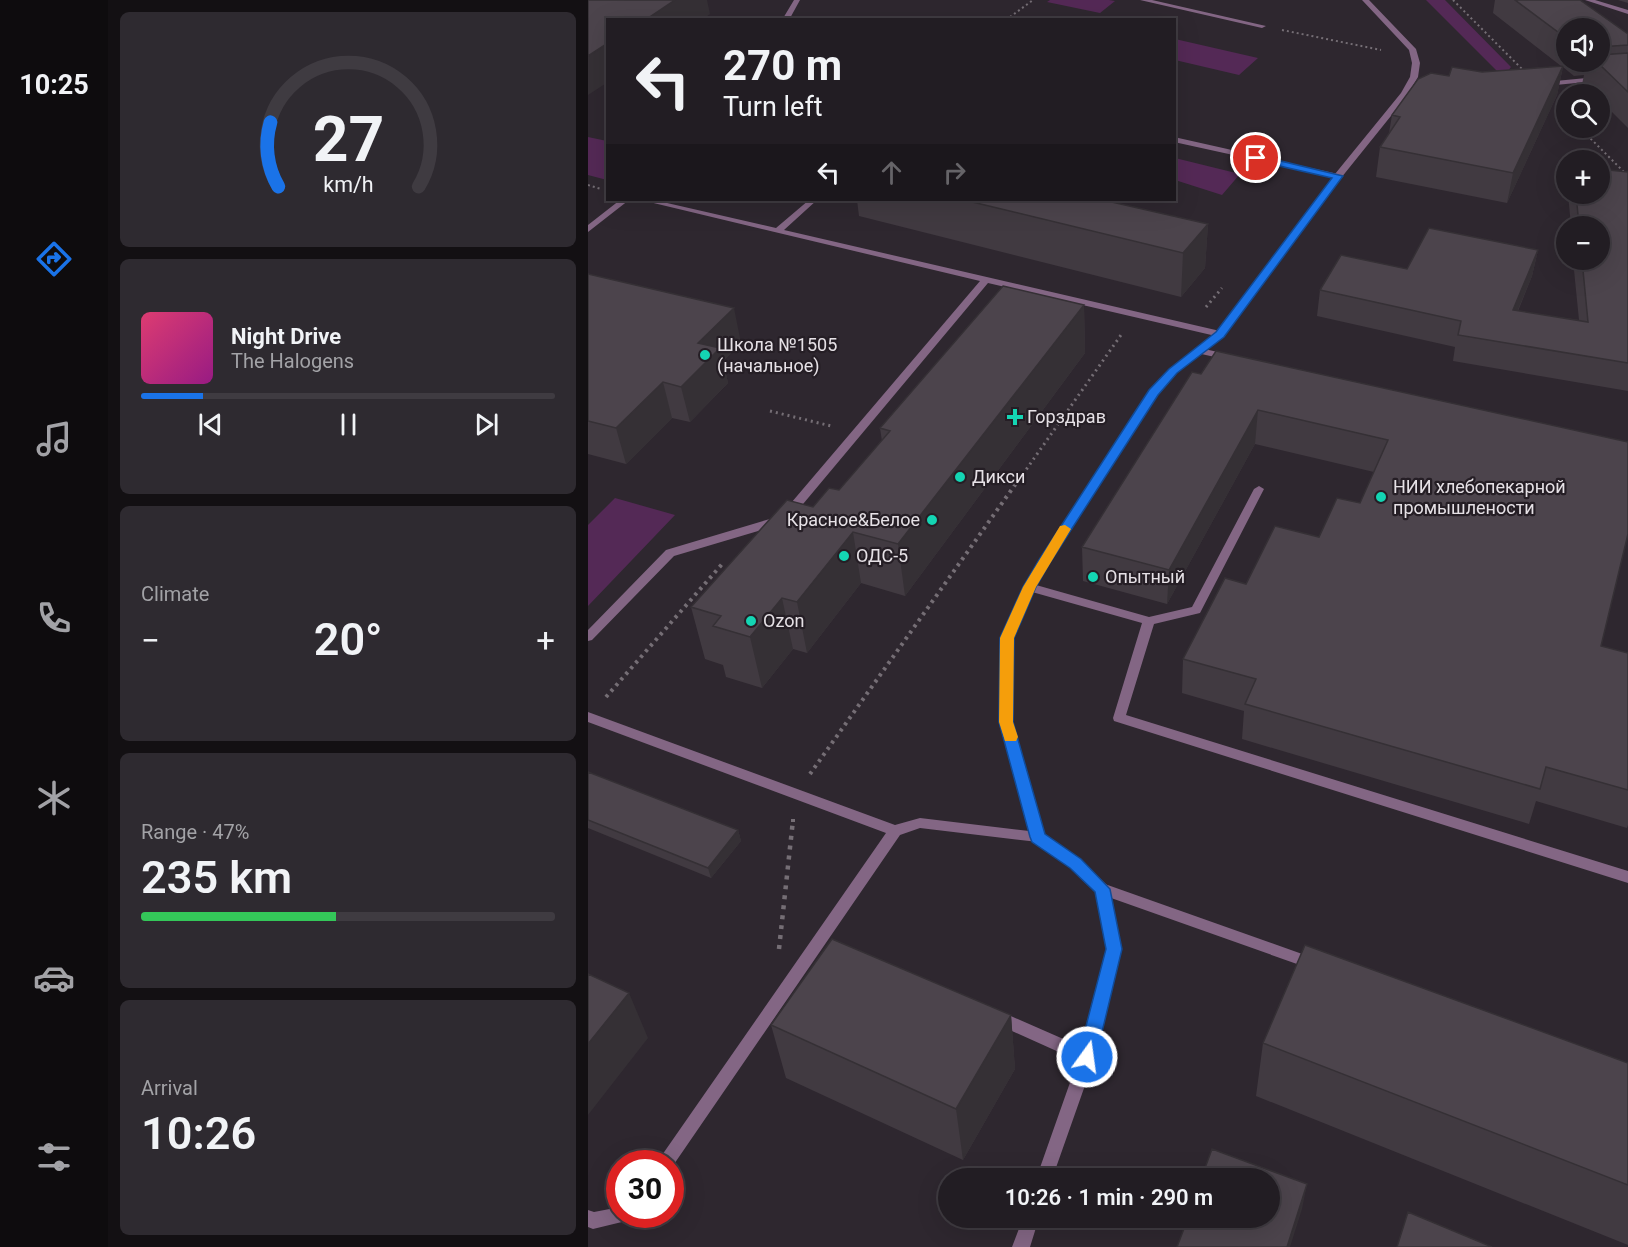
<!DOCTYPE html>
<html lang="en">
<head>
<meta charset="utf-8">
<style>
  body { margin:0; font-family:Roboto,sans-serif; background:#2e2a30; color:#f1f3f6; height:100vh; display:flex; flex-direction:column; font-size:22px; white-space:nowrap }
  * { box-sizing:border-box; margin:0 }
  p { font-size:20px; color:#a2a2a6 }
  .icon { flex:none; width:33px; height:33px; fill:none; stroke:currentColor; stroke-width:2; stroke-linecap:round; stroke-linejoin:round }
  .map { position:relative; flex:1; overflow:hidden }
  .sheet { display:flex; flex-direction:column; gap:12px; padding:12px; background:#131013; width:480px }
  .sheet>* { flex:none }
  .top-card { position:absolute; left:18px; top:18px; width:570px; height:183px; border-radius:0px; box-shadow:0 6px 24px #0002,0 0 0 2px #3f3b41; background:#221d23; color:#f1f3f6; overflow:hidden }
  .controls { position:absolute; left:968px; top:18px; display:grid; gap:12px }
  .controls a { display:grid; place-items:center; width:54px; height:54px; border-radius:50%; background:#221d23; box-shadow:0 6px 24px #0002,0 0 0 2px #3f3b41; font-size:30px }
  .speed { position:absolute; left:18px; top:1150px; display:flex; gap:12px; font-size:30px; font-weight:700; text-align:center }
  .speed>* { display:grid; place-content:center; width:78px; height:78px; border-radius:50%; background:#221d23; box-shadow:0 6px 24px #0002,0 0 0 2px #3f3b41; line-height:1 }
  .speed .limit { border:9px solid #d22; background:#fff; color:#111 }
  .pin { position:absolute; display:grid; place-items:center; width:51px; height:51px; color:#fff; margin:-26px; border:3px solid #fff; border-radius:50%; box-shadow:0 2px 6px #0007 }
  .me { position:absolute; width:66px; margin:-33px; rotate:14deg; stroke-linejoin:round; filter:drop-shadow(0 0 4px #0008) }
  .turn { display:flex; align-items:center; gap:21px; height:126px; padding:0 18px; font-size:27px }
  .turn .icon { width:78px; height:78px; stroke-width:2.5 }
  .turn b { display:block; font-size:42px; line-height:51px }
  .lanes { display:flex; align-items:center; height:57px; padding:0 18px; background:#0003; justify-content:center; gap:30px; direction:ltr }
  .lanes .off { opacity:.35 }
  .big { font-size:45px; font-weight:600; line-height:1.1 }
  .sheet .card { flex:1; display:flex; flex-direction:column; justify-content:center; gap:9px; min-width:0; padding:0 21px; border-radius:9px; background:#2e2a30 }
  .sheet .dial { align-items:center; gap:0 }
  .dial svg { height:156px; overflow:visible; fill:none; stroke:#3f3b41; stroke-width:7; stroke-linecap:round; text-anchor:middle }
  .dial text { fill:#f1f3f6; stroke:none }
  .song { display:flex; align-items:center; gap:18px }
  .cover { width:72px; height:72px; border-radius:9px; background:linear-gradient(135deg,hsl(340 70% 55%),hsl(310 70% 35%)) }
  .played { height:6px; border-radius:3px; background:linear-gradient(90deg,#1a73e8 15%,#3f3b41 15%) }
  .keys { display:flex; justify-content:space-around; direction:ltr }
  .heat { display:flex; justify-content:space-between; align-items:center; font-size:33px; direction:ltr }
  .charge { height:9px; border-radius:4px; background:linear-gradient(90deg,#34c759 47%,#3f3b41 0) }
  .trip { position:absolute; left:350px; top:1168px; width:342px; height:60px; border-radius:30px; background:#221d23; box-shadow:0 6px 24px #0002,0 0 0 2px #3f3b41; font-weight:600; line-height:60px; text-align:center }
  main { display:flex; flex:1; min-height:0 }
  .tabs { display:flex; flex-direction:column; width:108px; justify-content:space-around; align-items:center; background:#0e0c0e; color:#a2a2a6 }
  .tabs .icon { width:42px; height:42px }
  .tabs .selected { color:#1a73e8 }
  .tabs b { font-size:27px; color:#f1f3f6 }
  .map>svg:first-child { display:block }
  .green { fill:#542956 }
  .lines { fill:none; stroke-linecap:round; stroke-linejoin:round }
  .path-far3 { stroke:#756e75; stroke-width:2; stroke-dasharray:2 3; stroke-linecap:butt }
  .path-far2 { stroke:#756e75; stroke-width:3; stroke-dasharray:2 4; stroke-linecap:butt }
  .path-far1 { stroke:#756e75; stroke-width:4; stroke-dasharray:3 4.5; stroke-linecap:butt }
  .path { stroke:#756e75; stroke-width:4.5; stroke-dasharray:4 6; stroke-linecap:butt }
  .service { fill:#836684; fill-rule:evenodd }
  .minor { fill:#836684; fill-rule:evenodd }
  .wall { fill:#413a41; fill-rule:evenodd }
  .shaded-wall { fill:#353035 }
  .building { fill:#4c444c; stroke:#353035; stroke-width:1.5 }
  .route { fill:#1a73e8; stroke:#114b97; stroke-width:1.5 }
  .slow { fill:#f59e0b }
  .poi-dot { fill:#14d5b3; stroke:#251e25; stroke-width:2 }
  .labels { text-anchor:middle; stroke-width:4.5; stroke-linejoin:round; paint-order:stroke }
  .poi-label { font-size:18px; fill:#e6e1e6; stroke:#251e25; text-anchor:start }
</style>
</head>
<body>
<main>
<nav class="tabs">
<b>10:25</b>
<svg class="icon selected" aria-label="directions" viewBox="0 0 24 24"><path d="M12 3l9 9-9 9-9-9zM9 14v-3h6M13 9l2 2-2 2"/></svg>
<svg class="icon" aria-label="music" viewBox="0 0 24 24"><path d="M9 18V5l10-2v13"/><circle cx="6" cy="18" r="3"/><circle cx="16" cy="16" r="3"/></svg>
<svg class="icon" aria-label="phone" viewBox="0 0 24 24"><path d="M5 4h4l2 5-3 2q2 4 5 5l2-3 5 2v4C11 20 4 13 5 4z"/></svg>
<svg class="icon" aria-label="climate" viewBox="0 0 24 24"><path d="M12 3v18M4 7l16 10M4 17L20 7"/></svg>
<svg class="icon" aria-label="car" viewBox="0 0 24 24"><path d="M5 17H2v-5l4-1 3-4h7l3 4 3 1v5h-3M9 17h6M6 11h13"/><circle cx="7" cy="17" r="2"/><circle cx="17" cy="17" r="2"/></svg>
<svg class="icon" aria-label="filters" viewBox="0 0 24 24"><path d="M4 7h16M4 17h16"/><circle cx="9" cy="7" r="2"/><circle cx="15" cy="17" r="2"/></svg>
</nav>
<section class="sheet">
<div class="card dial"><svg viewBox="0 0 100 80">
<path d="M14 69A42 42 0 1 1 86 69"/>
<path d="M14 69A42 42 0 0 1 10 36" stroke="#1a73e8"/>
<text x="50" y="56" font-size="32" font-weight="700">27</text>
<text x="50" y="72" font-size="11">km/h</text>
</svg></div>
<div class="card">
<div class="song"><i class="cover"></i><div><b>Night Drive</b><p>The Halogens</p></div></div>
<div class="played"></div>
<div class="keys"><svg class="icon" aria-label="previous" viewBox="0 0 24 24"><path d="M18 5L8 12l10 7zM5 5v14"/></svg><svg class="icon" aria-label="pause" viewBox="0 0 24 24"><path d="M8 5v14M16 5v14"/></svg><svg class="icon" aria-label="next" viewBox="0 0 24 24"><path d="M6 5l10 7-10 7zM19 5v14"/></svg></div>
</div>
<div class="card"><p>Climate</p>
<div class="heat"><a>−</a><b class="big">20°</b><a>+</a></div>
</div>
<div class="card"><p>Range · 47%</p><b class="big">235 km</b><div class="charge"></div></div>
<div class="card"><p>Arrival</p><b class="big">10:26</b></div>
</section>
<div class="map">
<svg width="1040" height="1247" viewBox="0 0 1040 1247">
  <rect width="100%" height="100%" fill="#2e272f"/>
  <path class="green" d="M462,0H521L527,1L512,13L459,2Z
    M838,0H857L923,67L915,77Z
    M587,39L670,58L651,75L587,60Z
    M0,137L19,141V180L0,175Z
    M587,158L652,174L634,195L587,180Z
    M27,498L87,515L0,606V525Z"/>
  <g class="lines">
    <path class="path-far3" d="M865,0L936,71
      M418,20L445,0
      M694,30L793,50
      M969,104L978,113
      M992,128L1040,176
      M0,185L13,189"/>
    <path class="path-far2" d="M618,307L634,288
      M182,411L243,426
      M428,484L533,335"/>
    <path class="path-far1" d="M18,697L135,563
      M222,774L429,482
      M205,822V819"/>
    <path class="path" d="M191,949L205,820"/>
    <path class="service" d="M206,0H212L201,20H194Z
      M552,0H564L678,26L674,28Z
      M997,0H1007L1040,10V14Z
      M1040,74V78L957,86L953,84L957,82Z
      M586,137L750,174L754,176L750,178L586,142Z
      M32,200H41L0,232V225Z
      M53,200H66L188,228L221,200H229L196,230L632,331L637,334L632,337L400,283L200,522L86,556L4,640L0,641V630L78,550L192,516L392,281Z
      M612,348L643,355L645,357L640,360L609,353V349Z
      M671,486L676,489L612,613L566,624L538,715L1040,871V883L526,721L525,718L554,623L437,590L435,587L437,584L441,583L561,617L604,607L666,489Z
      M0,712L307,825L332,818L450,832L455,833L457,837L455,841L450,842L332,828L312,835L82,1170V1164H70L72,1158L298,833L0,722Z
      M514,883L731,960L733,964L731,968L726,970L509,893L507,889L509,885Z
      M409,1010L505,1052L507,1057L505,1062L499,1064L493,1062L404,1022L401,1017L404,1012Z
      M32,1207V1215H40L38,1221L5,1229L0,1227V1210L6,1212Z"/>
    <path class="minor" d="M774,0H781L828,49L832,63L830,77L819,96L753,178L635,336L589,373L570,395L462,561L447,587L425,638L424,722L456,834L492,860L519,885L533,949L507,1057L464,1179H448L491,1057L519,949L507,892L482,868L445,841L443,837L412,722L413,638L435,587L451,560L562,391L581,369L629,332L747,174L813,93L822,77L824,63L821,50Z
      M435,1218H451L442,1247H424Z"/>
  </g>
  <path class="wall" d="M907,0H992L1040,34V128L1011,99V94H1007L993,89L996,75L986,76L975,67L969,95L919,203L788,177L792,147L801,133L804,115L861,76L894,72L973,66L905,13ZM978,28H1011V62H978Z
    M1030,0H1040V3Z
    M1040,172V391L865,361L867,347L729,316L732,290L819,269L950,250L944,276L930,311L991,320L985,260H1011V226H983L980,194H1011Z
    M269,200H515L620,224L617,268L593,297L271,216Z
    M0,274L153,343L135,361L140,383L102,422L84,418L38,464L0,454Z
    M496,305L497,353L317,596L273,583L219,653L205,649L174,688L138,677L135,665L117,659L103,607L225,507L251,490L294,441L292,428Z
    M613,374L1040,442L1013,646L1040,653V825L1039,828L948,801L941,824L654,739L656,711L594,693L595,659L658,584L731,537L772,503L786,472L667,444L579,604L495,581L494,547Z
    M0,772L150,830L153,841L123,878L0,828Z
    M423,1015L427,1069L375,1160L198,1078L183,1025Z
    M675,1043L1040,1063V1245L668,1096Z"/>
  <path class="shaded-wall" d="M87,0H119L122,14L114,20H57Z
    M20,43V82L0,95V56Z
    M975,66L969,95L919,203L925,173Z
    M620,224L617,268L593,297L595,253Z
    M950,250L944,276L919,336L925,310Z
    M496,305L497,353L317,596L310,544Z
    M146,308L153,343L135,361L140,383L102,422L93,387L110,343Z
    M75,382L84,418L38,464L28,428Z
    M670,410L667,444L579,604L581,570Z
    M265,532L273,583L219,653L209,602Z
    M194,598L205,649L174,688L162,637Z
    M150,830L153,841L123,878L120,868Z
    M41,993L60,1038L0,1115V1044Z
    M423,1015L427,1069L375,1160L368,1109Z
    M719,1184L714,1209L702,1247H699Z"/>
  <path class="building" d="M0,0H87L57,20H20V43L0,56Z
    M927,0H992L1040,34V45L1011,47V28H978V38Z
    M1040,53V92L1012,65L1001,62H1011V55Z
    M975,66L925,173L792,147L812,117L804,115L830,79L843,73L861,76L864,67L894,72Z
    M1011,169L1040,172V363L870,335L873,321L732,290L753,255L819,269L841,228L950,250L925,310L1000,322L994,260H1011V226H991L988,194H1011Z
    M376,200H515L620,224L595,253Z
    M0,274L146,308L110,343L132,348L93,387L75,382L28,428L0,421Z
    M415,286L496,305L310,544L265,532L209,602L194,598L162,637L125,626L133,616L103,607L199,500L225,507L241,488L251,490L302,431L292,428Z
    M628,351L1040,442V534L1013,646L1040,653V790L958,767L952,789L657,704L668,679L595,659L637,578L658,584L687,526L731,537L749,498L772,503L800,440L670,410L581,570L494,547L604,372L613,374Z
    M0,772L150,830L120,868L0,820Z
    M244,939L423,1015L368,1109L183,1025Z
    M717,945L1040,1063V1185L675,1043Z
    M0,974L41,993L0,1044Z
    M624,1149L719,1184L699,1247H589L600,1218H681V1179H613Z
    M820,1212L904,1247H809Z"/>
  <path class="route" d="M668,155L755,176L636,337L589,373L570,395L463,561L448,587L426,638L425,722L457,834L493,859L522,889L534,949L508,1057L505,1062L499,1065L492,1062L490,1057L518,949L507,892L482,868L444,842L442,837L411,722L412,638L435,587L451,560L561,390L581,369L628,332L744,178L665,160L663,158Z"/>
  <path class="slow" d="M477,525L483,529L448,587L426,638L425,722L430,737L428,741H417L411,722L412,638L435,587L472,526Z"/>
  <g class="poi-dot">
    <circle cx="117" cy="355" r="6"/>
    <path d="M424 408h6v6h6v6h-6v6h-6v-6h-6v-6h6z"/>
    <circle cx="372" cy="477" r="6"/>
    <circle cx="793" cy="497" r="6"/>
    <circle cx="344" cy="520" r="6"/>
    <circle cx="256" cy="556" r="6"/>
    <circle cx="505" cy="577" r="6"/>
    <circle cx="163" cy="621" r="6"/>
  </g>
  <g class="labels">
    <g class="poi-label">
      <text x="129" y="351">Школа №1505<tspan x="129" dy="21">(начальное)</tspan></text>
      <text x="439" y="423">Горздрав</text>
      <text x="384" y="483">Дикси</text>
      <text x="805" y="493">НИИ хлебопекарной<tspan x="805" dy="21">промышлености</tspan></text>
      <text x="332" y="526" text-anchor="end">Красное&amp;Белое</text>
      <text x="268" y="562">ОДС-5</text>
      <text x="517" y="583">Опытный</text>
      <text x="175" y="627">Ozon</text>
    </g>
  </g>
</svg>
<div class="controls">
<a><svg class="icon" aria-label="sound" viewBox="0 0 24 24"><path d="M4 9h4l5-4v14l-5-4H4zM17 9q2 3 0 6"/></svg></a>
<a><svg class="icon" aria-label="search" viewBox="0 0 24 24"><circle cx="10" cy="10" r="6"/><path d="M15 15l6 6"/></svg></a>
<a>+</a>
<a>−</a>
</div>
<div class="speed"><div class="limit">30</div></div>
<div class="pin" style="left:668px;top:158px;background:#d93025"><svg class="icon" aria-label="arrive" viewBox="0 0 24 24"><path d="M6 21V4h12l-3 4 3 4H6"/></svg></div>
<svg class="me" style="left:499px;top:1057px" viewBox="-20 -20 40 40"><circle r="17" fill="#1a73e8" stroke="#fff" stroke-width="3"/><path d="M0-11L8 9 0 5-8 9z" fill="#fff"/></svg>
<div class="trip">10:26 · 1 min · 290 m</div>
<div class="top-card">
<div class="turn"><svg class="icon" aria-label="left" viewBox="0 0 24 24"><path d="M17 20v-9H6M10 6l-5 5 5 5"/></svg><div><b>270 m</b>Turn left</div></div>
<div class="lanes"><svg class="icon" aria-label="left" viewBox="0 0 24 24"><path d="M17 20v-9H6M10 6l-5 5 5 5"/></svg><svg class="icon off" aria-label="ahead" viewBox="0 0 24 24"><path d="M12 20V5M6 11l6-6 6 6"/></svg><svg class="icon off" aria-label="right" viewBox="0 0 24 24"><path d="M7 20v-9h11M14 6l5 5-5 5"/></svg></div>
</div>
</div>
</main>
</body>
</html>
